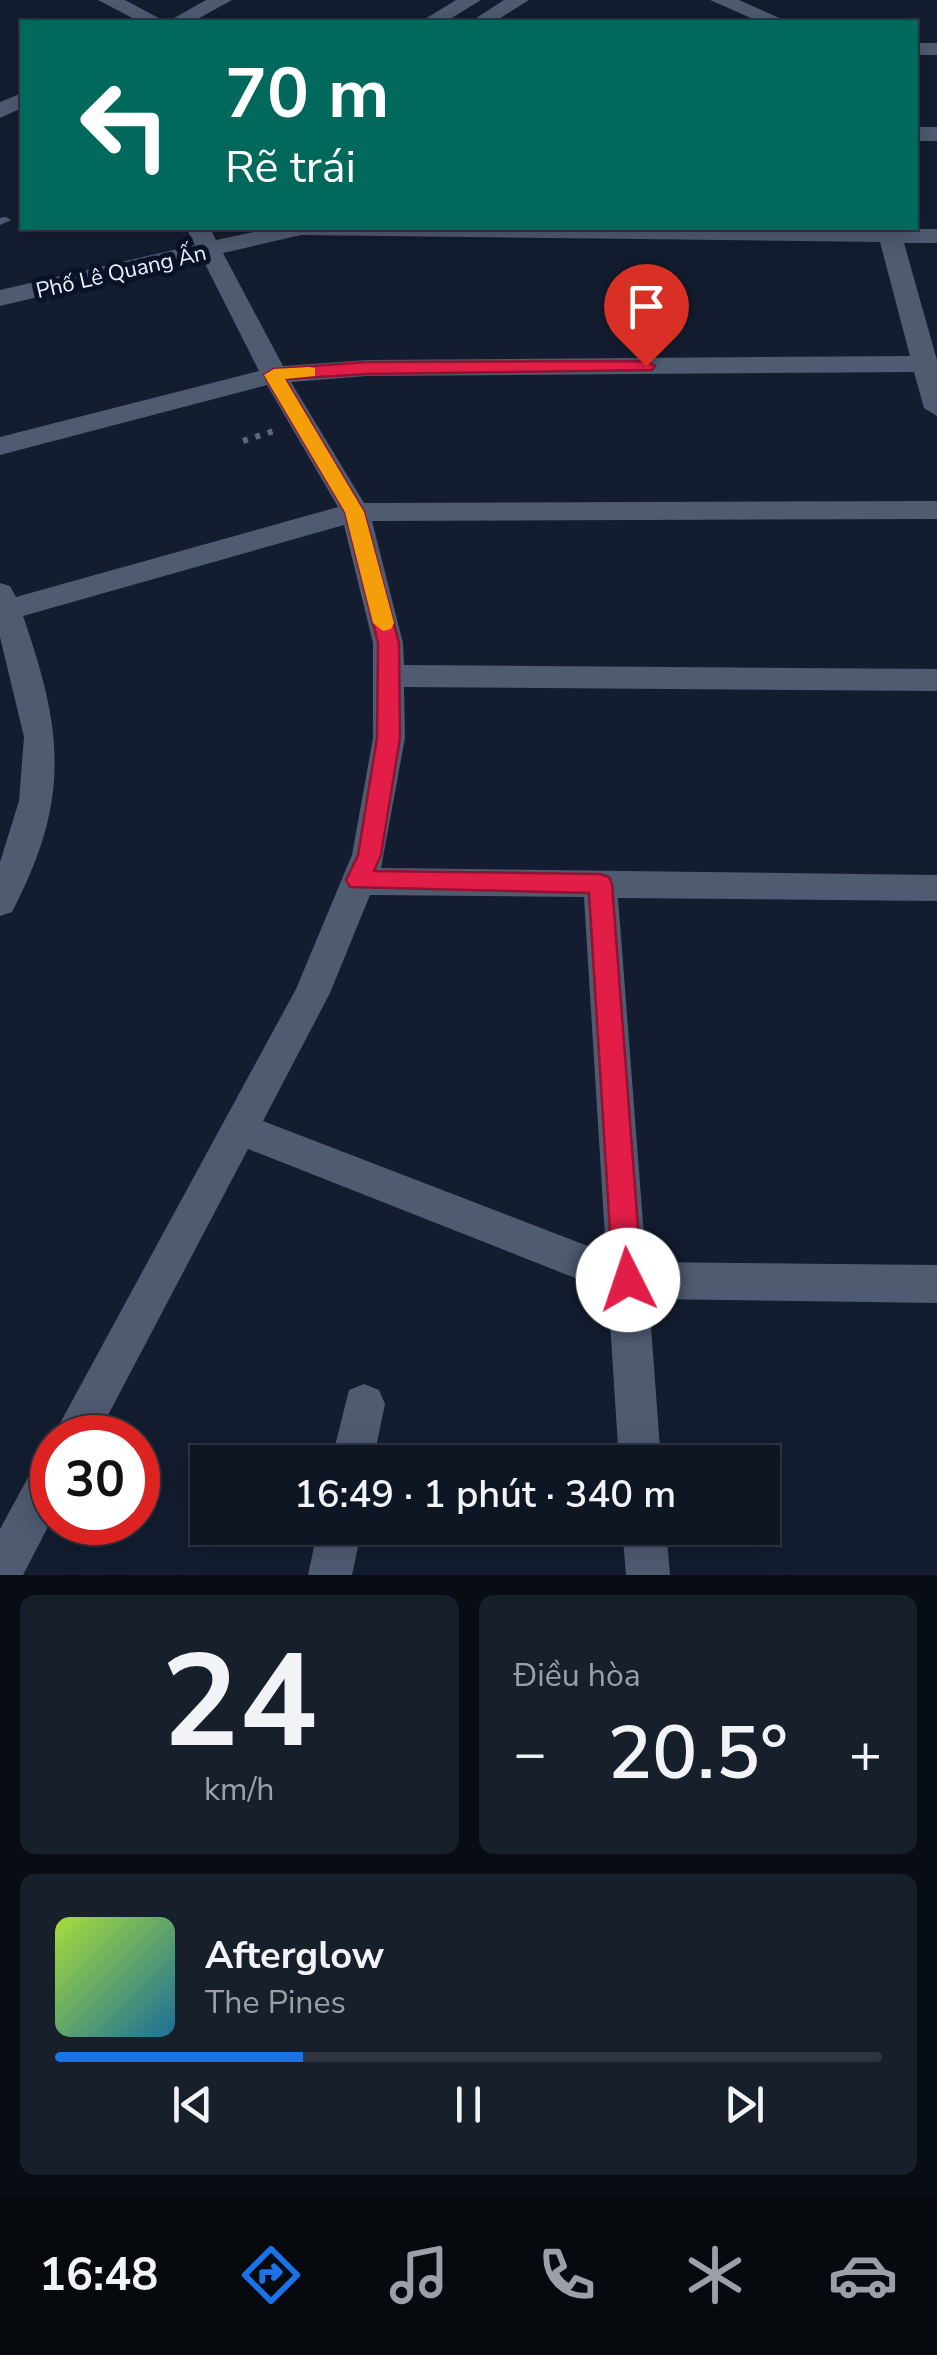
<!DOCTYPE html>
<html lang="vi">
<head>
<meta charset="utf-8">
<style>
  body { margin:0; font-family:"Nunito Sans",sans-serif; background:#171f2b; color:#f1f3f6; height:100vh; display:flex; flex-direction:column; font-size:38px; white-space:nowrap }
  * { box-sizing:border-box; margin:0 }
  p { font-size:32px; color:#9b9fa6 }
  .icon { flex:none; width:55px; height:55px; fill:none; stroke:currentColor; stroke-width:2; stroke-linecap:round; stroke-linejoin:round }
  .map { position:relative; height:1575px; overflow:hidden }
  .drawer { display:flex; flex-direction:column; gap:20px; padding:20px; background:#080c13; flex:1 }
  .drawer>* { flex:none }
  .hud { position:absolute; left:20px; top:20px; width:898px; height:210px; border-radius:0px; box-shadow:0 5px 25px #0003,0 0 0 2px #2e3541; background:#00695c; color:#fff; overflow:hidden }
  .speed { position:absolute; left:30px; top:1415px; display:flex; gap:20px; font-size:50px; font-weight:700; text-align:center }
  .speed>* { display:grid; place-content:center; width:130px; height:130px; border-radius:50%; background:#0e1623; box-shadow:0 5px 25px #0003,0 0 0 2px #2e3541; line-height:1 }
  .speed .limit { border:15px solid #d22; background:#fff; color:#111 }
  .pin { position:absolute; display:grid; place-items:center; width:85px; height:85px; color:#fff; margin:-102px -42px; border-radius:50% 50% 50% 0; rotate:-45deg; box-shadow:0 0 10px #0007 }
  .pin .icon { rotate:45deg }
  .me { position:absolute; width:110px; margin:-55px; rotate:356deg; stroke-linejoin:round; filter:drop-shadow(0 0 8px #0008) }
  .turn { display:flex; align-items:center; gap:35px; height:210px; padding:0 40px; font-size:45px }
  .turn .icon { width:130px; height:130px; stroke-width:2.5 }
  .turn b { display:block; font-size:70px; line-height:85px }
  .big { font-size:75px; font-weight:600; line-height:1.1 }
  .drawer .card { flex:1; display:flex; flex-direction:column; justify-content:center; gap:15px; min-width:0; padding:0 35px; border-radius:15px; background:#171f2b }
  .drawer .dial { align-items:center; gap:0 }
  .dial b { font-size:130px; line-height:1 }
  .song { display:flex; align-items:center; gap:30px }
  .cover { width:120px; height:120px; border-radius:15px; background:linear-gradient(135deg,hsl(80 70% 55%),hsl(200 70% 35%)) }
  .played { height:10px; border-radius:5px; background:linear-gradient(90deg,#1a73e8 30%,#2e3541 30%) }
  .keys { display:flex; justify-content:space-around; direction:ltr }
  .heat { display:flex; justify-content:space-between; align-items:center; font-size:55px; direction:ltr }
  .drawer .tiles { flex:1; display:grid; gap:20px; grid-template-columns:1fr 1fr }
  .card:last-child { grid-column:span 2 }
  .trip { position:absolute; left:190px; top:1445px; width:590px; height:100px; border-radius:0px; background:#0e1623; box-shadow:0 5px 25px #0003,0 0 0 2px #2e3541; font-weight:600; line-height:100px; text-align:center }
  .menu { display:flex; height:160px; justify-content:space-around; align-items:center; background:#06090e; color:#9b9fa6 }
  .menu .icon { width:70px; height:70px }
  .menu .on { color:#1a73e8 }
  .menu b { font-size:45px; color:#f1f3f6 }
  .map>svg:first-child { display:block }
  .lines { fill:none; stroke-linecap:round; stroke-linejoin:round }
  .path { stroke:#606979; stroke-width:6; stroke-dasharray:5 8; stroke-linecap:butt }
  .service { fill:#4f5b71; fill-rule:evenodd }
  .minor { fill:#4f5b71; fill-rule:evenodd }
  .route { fill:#e11d48; stroke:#92132f; stroke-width:2.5 }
  .slow { fill:#f59e0b }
  .labels { text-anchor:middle; stroke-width:10; stroke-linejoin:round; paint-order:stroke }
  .far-street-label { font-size:22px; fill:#eaf2ff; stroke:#0a1325 }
</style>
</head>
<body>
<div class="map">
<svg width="937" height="1575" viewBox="0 0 937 1575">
  <rect width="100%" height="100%" fill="#131d2f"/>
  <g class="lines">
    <path class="path" d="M243,441L277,430"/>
    <path class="service" d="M6,217L11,220L0,225V218Z"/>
    <path class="minor" d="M98,0H125L166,22H140Z
      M206,0H232L192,22H167Z
      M456,0H481L445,22H420Z
      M504,0H529L494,22H470Z
      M710,0H739L788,22H760Z
      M915,43H937V55H915Z
      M22,93V108L0,118V102Z
      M915,127H937V141H915Z
      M186,228H210L216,240L272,228L937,229V243H904L937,360V416L924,408L914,372L367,376L291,382L364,503L937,501V519L372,521L403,643L404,665L937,669V691L404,687L405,738L381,868L937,875V901L618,898L646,1262L937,1265V1303L649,1299L661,1462H619L608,1291L248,1149L96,1438H52L296,989L352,855L373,738V643L344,525L23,616C63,731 71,799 12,912L0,916V862L19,801L24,737L0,637V583L10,586L16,597L338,507L267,385L0,455V437L259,371L202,258L0,306V290L195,245ZM301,235L880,242L910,356L367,360L283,366L223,253ZM370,895L584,897L606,1253L263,1121L330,993Z
      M364,1384L379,1390L385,1404L373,1462H331L349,1390Z
      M52,1454V1519L23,1575H0V1529L37,1461Z
      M318,1528H362L352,1575H308Z
      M622,1528H666L670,1575H626Z"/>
  </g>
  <path class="route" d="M646,361L655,366L652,370L367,374L285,379L364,512L399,643L400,738L381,855L374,871L600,874L609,877L612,884L642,1280L637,1289L628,1293L618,1289L613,1280L589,893L350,887L346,880L358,855L377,738L378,643L345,512L264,375L274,369L367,362Z"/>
  <path class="slow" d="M309,367L315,368V376L285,379L364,512L394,623L391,629L383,631L373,623L345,512L264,375L274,369Z"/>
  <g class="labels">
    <g class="far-street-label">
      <text transform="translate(121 271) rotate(-13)" y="8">Phố Lê Quang Ấn</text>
    </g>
  </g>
</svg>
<div class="speed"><div class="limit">30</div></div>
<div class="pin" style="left:646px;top:366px;background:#d93025"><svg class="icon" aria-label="arrive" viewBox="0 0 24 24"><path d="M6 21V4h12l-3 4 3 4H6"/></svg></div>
<svg class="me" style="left:628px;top:1280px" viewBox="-20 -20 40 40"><circle r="19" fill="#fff"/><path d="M0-13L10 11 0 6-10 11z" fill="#e11d48"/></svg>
<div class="trip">16:49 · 1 phút · 340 m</div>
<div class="hud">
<div class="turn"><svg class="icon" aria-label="left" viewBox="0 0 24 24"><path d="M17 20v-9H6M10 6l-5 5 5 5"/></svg><div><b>70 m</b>Rẽ trái</div></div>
</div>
</div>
<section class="drawer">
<div class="tiles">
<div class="card dial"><b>24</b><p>km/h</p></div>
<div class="card"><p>Điều hòa</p>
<div class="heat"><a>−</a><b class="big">20.5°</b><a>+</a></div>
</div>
<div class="card">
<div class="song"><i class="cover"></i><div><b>Afterglow</b><p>The Pines</p></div></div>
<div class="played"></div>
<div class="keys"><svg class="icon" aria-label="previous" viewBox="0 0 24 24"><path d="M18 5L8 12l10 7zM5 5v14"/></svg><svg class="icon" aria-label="pause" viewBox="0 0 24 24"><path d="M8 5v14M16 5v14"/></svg><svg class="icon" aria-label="next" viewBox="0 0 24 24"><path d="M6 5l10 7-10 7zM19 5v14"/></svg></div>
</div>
</div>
</section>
<nav class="menu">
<b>16:48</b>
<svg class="icon on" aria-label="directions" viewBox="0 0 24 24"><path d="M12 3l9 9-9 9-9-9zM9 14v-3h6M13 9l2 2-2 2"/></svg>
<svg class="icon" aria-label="music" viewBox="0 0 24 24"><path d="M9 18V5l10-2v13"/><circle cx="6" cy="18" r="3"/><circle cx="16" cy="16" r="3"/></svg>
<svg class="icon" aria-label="phone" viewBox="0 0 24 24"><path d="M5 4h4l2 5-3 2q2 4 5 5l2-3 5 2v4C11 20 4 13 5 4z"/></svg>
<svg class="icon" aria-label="climate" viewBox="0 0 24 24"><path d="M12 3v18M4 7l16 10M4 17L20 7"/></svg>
<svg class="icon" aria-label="car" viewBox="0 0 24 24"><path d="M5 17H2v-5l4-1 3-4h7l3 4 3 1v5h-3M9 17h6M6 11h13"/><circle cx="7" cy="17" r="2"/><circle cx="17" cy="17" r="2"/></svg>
</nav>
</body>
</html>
